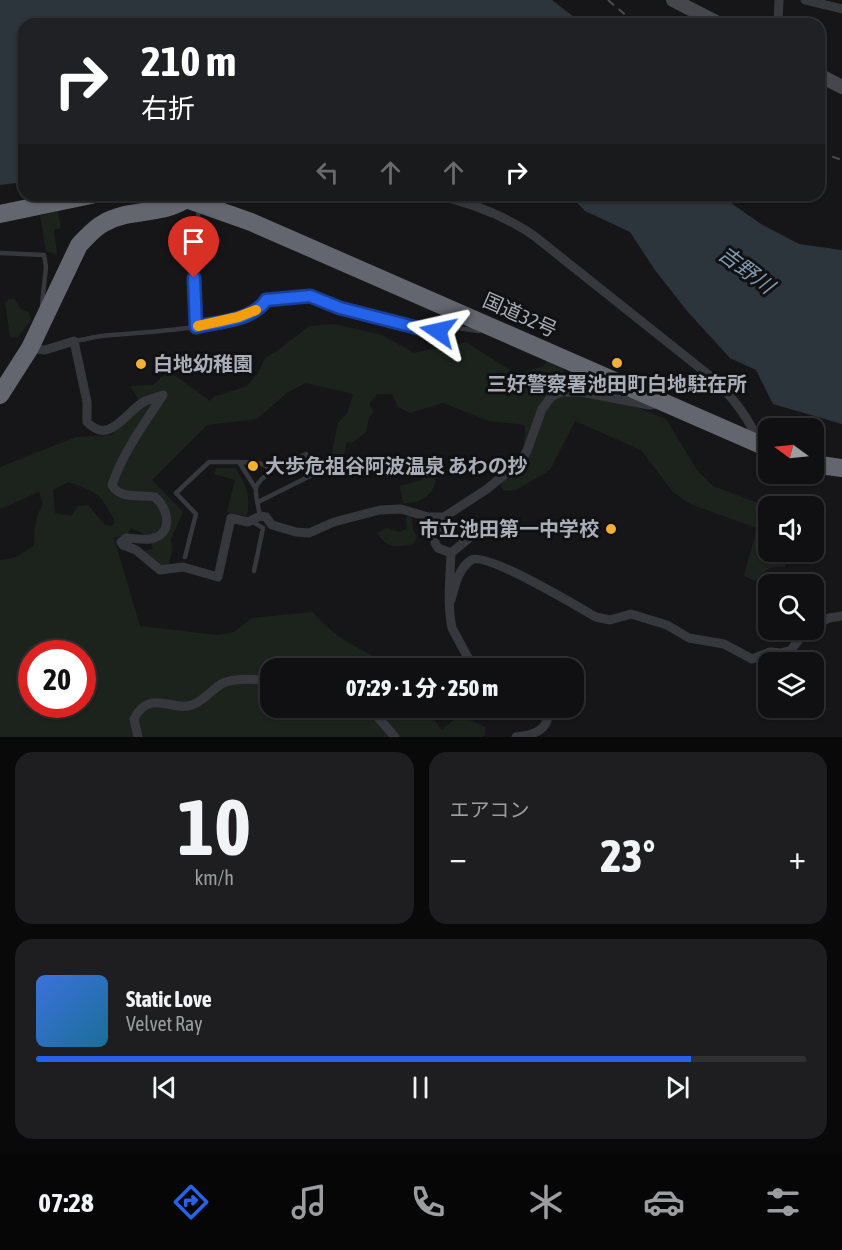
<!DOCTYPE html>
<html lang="ja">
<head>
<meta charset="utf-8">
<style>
  body { margin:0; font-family:"Asap Condensed","Noto Sans JP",sans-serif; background:#1e1e20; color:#f1f3f6; height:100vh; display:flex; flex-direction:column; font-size:22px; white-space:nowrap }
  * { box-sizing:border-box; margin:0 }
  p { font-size:20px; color:#9c9d9f }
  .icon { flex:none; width:33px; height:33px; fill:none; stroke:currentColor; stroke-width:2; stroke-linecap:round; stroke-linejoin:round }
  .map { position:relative; height:737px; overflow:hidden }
  .panel { display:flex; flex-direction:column; gap:15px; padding:15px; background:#09090a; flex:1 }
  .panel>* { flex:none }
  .banner { position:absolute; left:18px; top:18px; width:807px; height:183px; border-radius:18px; box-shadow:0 2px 4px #0004,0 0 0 2px #303032; background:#202124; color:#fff; overflow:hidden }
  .needle { width:39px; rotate:285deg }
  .fabs { position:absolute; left:758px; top:418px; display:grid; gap:12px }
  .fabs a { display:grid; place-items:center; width:66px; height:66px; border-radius:12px; background:#101012; box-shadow:0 2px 4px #0004,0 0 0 2px #303032; font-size:30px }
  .speed { position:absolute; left:18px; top:640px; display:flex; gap:12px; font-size:30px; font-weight:700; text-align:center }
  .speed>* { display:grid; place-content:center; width:78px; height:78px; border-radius:50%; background:#101012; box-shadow:0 2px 4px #0004,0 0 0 2px #303032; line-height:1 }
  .speed .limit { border:9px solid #d22; background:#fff; color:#111 }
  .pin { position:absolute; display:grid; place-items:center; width:51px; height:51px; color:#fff; margin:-62px -26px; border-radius:50% 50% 50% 0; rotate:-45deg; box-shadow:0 0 6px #0007 }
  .pin .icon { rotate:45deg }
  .me { position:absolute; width:66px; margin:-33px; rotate:281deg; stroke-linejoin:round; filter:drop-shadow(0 0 4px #0008) }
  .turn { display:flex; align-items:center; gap:21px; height:126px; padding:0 24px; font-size:27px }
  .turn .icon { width:78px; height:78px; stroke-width:2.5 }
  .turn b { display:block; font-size:42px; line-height:51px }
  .lanes { display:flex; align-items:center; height:57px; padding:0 24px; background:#0003; justify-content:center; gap:30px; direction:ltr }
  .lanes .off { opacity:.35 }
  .big { font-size:45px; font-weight:800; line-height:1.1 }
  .panel .widget { flex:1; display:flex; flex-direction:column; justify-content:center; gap:9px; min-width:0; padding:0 21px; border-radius:18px; background:#1e1e20 }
  .panel .dial { align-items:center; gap:0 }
  .dial b { font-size:78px; line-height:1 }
  .song { display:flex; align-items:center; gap:18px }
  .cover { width:72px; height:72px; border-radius:9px; background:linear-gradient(135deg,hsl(220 70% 55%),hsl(200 70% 35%)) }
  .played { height:6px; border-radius:3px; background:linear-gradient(90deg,#2563eb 85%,#303032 85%) }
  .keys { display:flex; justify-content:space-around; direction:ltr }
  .heat { display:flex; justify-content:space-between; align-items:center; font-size:33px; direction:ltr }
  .panel .tiles { flex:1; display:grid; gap:15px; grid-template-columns:1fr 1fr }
  .widget:last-child { grid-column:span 2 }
  .trip { position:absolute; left:260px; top:658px; width:324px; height:60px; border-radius:18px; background:#101012; box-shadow:0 2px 4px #0004,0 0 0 2px #303032; font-weight:800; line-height:60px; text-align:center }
  .menu { display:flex; height:96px; justify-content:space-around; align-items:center; background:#060607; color:#9c9d9f }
  .menu .icon { width:42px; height:42px }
  .menu .on { color:#2563eb }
  .menu b { font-size:27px; color:#f1f3f6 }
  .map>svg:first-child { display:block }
  .green { fill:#1c231d; fill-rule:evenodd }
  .water { fill:#2c353c }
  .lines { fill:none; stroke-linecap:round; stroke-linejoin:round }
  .lane { stroke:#37383d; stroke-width:4.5 }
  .street { stroke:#37383d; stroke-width:9 }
  .secondary { stroke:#45474d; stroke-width:14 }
  .highway { stroke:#63666e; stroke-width:18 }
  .rail { stroke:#4a4c52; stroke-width:2; stroke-dasharray:8 6; stroke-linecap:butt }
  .route-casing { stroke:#184099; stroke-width:15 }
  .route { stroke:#2563eb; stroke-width:10 }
  .slow { stroke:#f59e0b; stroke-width:10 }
  .poi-dot { fill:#f2b134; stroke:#111113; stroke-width:2 }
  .labels { text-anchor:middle; stroke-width:6; stroke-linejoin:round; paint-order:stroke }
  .street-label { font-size:20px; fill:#a8adb8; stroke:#111113 }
  .poi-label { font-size:20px; font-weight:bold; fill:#a8adb8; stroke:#111113; text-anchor:start }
  .water-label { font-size:21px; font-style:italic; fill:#7f9bb3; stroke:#111113 }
</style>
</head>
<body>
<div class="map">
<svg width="842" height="737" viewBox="0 0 842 737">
  <rect width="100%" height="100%" fill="#161618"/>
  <path class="green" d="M58,211L61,228L54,230L57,255L46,251L40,216Z
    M9,299H14L21,309L29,312L31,321L17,338L10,337L5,302Z
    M335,324L382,335L414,353L466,342L516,374L544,366L548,359L563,367L565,379L666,419L697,470L713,486L768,507V552H785V567C769,565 766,570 756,581L744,576L757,528L690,504L673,492L641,450L575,421L550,470L516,490L504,491L501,486V479C521,469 525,447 525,425L489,421L443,403L410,413L398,407L392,394H377L369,404L374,412L369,417L366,432L352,443L347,442L343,460L331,458L338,423L348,412L353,394L306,383L288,392L257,419L207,425L152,480L183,512L171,539L172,549L169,566H160L142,552L153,548C149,536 142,533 131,528L128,534L114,538L140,626L218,635L234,632L252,618L313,612C335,640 368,653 399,669H270V708H424L442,730L459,715L485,727V735L482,737H0V560L14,558L34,546C35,532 34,516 43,505L39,492L0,509V467L76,437L112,435L139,400L130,386L153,385L167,372L177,377L210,401L214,397L247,386L258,373L265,358L277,351L309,326ZM69,482C99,493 101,494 115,522L112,526L105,525L88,505L78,506L71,516L55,513L53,490ZM32,654H82V705H32Z
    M427,459H431C444,482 430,505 403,503L400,486L422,480L419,470L421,462Z
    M216,468H235C246,483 251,497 247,516L227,512L235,480L214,474Z
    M410,516L412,518L413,530L417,537L413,544C395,547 389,550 377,533L386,528L400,532L407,529L406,517Z"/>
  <path class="water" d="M0,0H552L583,24H24V182L0,185Z
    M570,195H732L731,203L761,224L799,244L842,250V424L773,404L756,370L730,358L687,311L655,270L630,232L585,211Z"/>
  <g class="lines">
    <path class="lane" d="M0,253L44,255L46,267L42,304
      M197,327L193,262L199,207
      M74,341C83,340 93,337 102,336C136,332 249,330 266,300L310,296L340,308L422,329L438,331L450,327L479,331
      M239,462C252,463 264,460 271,472
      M258,502L316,473L306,454C293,461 260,473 256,488C255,496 259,509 260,516
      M251,521L263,528L254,571
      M185,557L196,514L176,493L209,462H239L256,489"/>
    <path class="street" d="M805,0L842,9
      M778,24L779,0
      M435,195C470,202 503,215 533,235L715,380C732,397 750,419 758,442
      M30,348L45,350L74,341L87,402V422C110,446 125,412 145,401C151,399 157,397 163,395C144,424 123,452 112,485C120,500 141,494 155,497C169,509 174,535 150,539C143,540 133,538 126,538L121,542L123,545L136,550L160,570L183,567L218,577L231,518L248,522L260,516L266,517L272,525L296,532L309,533L334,522L380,510L401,509L428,517H444
      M451,553L438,548L435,543V536L444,517L487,489L520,462L527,451L542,409L551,397L561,392H581L649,405L658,404
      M451,600C455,586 458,569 471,560C486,551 578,607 596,617L610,620L631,614L667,625L689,638L724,644L752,659L770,652L781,653L791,650L806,630
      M813,626L829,618L842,616
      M474,669L452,628C447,604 450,578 451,553L474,534L496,522
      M365,708L375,714L395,737
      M138,737L134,719C149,688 173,712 192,705C204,701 212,689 223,683C237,677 255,680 270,680
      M516,737C531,735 548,732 548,713L539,708"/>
    <path class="secondary" d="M673,0L720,24
      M819,75L842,87"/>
    <path class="highway" d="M163,195L186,199L251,222L768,448
      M0,214L91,195
      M0,395L30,348L79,245C87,237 94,228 104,223C129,208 161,216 186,199
      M813,464L842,468"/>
    <path class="rail" d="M608,0L636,24
      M819,152L842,160"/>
  </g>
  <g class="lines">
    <defs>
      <path id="route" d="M194,278L196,327C218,322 254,320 266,300L310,296L340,308L422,329L438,331"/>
    </defs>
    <use href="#route" class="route-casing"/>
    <use href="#route" class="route"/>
    <path class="slow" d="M198,326L238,317L256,310"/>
  </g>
  <g class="poi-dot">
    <circle cx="617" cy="363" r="6"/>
    <circle cx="141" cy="364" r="6"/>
    <circle cx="253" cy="466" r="6"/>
    <circle cx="611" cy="529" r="6"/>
  </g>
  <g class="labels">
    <g class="street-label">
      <text transform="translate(520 315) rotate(24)" y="7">国道32号</text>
    </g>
    <g class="poi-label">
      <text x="153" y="371">白地幼稚園</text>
      <text x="617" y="391" text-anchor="middle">三好警察署池田町白地駐在所</text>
      <text x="265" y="473">大歩危祖谷阿波温泉 あわの抄</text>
      <text x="599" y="536" text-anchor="end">市立池田第一中学校</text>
    </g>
    <g class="water-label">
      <text transform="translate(746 270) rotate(37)" y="7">吉野川</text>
    </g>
  </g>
</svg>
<div class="fabs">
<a><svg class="needle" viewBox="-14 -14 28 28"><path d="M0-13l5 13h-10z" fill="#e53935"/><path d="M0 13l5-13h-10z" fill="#9c9d9f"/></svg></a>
<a><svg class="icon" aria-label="sound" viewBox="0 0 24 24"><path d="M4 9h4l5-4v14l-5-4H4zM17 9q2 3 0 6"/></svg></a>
<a><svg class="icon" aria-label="search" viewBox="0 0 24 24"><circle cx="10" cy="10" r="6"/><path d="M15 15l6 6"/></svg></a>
<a><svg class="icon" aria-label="layers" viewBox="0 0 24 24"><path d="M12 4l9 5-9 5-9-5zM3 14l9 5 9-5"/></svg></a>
</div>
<div class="speed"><div class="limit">20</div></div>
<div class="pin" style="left:194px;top:278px;background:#d93025"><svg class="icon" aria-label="arrive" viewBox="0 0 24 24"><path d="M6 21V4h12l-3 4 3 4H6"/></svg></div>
<svg class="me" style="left:438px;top:331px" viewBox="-20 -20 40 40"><path d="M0-17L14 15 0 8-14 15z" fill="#2563eb" stroke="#fff" stroke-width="4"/></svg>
<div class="trip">07:29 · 1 分 · 250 m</div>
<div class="banner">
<div class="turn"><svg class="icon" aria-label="right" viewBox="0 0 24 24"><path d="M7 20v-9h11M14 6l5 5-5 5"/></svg><div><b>210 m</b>右折</div></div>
<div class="lanes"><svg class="icon off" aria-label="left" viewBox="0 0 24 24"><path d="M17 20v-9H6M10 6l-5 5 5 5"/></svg><svg class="icon off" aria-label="ahead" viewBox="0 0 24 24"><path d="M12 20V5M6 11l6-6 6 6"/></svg><svg class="icon off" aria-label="ahead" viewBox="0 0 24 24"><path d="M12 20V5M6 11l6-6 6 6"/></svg><svg class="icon" aria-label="right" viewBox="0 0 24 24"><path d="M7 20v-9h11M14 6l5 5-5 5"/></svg></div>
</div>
</div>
<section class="panel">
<div class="tiles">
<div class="widget dial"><b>10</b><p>km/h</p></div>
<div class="widget"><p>エアコン</p>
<div class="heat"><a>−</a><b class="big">23°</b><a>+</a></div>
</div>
<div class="widget">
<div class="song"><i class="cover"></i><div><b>Static Love</b><p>Velvet Ray</p></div></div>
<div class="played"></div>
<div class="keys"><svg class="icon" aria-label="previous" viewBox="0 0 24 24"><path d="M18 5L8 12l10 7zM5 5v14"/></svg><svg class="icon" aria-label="pause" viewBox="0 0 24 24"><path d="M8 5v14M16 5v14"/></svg><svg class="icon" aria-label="next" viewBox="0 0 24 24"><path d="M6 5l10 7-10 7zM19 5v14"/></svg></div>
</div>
</div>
</section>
<nav class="menu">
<b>07:28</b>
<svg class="icon on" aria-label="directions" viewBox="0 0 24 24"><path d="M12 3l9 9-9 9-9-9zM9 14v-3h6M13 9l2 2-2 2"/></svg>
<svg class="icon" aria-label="music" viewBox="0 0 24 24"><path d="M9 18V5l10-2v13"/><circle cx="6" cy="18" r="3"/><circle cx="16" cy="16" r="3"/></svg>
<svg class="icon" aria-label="phone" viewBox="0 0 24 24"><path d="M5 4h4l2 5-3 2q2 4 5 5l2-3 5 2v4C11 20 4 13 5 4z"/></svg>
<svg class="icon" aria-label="climate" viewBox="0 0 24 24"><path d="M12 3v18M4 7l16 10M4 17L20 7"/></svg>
<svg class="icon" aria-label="car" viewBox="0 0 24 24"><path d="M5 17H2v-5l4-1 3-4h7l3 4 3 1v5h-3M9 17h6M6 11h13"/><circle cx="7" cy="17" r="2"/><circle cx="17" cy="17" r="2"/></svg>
<svg class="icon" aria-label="filters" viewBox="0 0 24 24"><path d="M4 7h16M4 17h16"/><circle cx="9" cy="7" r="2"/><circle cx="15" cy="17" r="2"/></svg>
</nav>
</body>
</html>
